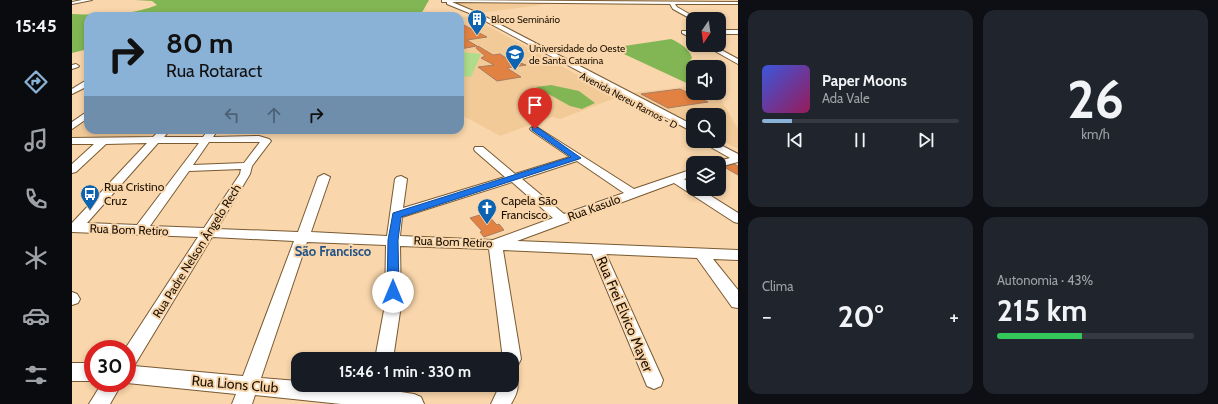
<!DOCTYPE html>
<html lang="pt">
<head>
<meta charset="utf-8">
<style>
  body { margin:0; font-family:Cabin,sans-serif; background:#20242c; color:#f1f3f6; height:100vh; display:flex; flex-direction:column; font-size:15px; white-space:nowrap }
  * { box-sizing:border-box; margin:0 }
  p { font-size:13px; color:#9ea1a6 }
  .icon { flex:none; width:22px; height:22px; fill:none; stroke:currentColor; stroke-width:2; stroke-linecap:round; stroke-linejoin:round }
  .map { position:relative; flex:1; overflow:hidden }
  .sheet { display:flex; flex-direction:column; gap:10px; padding:10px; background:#0d0f14; width:480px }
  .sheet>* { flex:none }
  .guide { position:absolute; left:12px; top:12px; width:380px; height:122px; border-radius:12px; box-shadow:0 2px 6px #0003; background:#8ab2d7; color:#111; overflow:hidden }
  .needle { width:26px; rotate:193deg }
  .buttons { position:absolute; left:614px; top:12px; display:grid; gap:8px }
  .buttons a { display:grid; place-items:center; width:40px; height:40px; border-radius:8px; background:#171b24; box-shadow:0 2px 6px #0003; font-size:20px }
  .speed { position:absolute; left:12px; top:340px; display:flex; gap:8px; font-size:20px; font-weight:700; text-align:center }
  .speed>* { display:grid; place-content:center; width:52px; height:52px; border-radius:50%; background:#171b24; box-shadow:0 2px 6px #0003; line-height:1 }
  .speed .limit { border:6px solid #d22; background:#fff; color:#111 }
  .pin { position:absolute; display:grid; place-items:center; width:34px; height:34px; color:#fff; margin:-41px -17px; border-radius:50% 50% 50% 0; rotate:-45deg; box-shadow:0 0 4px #0007 }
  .pin .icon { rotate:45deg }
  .me { position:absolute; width:44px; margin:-22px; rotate:0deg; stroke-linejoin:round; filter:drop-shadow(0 0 3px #0008) }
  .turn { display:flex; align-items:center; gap:14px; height:84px; padding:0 16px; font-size:18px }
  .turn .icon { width:52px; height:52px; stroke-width:2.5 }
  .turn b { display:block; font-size:28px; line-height:34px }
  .lanes { display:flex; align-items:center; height:38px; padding:0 16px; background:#0003; justify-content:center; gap:20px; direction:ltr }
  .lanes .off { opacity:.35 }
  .big { font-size:30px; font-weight:700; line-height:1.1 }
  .sheet .tile { flex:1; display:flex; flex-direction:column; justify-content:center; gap:6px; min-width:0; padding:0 14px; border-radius:12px; background:#20242c }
  .sheet .dial { align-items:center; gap:0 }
  .dial b { font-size:52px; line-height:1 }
  .song { display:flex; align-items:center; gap:12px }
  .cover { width:48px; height:48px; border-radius:6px; background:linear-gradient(135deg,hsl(230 70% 55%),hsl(330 70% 35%)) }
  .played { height:4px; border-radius:2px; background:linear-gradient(90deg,#8ab2d7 15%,#363941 15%) }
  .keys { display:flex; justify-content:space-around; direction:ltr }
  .heat { display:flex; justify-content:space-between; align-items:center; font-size:22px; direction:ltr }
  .charge { height:6px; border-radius:3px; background:linear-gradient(90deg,#34c759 43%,#363941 0) }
  .sheet .tiles { flex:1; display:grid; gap:10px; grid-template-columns:repeat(2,1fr) }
  .trip { position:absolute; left:219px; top:352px; width:228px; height:40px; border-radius:12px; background:#171b24; box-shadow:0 2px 6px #0003; font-weight:700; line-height:40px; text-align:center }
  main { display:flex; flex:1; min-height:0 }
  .menu { display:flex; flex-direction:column; width:72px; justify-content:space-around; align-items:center; background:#090b0e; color:#9ea1a6 }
  .menu .icon { width:28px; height:28px }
  .menu .current { color:#8ab2d7 }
  .menu b { font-size:18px; color:#f1f3f6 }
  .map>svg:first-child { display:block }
  .built { fill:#f2ca98 }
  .green { fill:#afdc8b }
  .forest { fill:#82b654 }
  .building { fill:#e18243; stroke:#a97b60 }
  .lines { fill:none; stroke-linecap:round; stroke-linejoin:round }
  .minor-casing { stroke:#795a32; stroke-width:2 }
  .minor { fill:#fff; fill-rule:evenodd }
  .route { fill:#1a73e8; stroke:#114b97 }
  .labels { text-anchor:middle; stroke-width:4; stroke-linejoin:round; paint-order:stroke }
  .far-poi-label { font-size:10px; fill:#1e1203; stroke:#f9d6ab; text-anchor:start }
  .far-street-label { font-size:10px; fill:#1e1203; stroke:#f9d6ab }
  .poi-label { font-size:12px; fill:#1e1203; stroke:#f9d6ab; text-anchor:start }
  .street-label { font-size:12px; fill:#1e1203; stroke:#f9d6ab }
  .neighbourhood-label { font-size:13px; font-weight:bold; fill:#235387; stroke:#f9d6ab }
  .near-street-label { font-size:14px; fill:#1e1203; stroke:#f9d6ab }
</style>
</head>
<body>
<main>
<nav class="menu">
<b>15:45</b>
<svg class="icon current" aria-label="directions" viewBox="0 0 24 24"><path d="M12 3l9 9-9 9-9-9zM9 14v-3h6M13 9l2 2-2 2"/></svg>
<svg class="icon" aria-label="music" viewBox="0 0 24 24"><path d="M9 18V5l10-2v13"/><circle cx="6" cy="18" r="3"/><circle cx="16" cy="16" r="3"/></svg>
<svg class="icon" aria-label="phone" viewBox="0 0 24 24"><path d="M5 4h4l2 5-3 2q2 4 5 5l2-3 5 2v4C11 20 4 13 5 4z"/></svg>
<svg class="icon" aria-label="climate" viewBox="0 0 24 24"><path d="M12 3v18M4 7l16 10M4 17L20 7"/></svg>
<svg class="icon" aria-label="car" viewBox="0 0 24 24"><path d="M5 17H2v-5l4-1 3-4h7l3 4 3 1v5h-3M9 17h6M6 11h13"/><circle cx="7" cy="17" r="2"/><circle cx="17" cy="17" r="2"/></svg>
<svg class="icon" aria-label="filters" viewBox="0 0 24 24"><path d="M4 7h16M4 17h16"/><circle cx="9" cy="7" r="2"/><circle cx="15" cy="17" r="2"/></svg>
</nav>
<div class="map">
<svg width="666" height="404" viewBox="0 0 666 404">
  <rect width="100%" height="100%" fill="#f9d6ab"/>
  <path class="built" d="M381,2H492L407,13Z
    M397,16L416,26L546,97L488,119L480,117L428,136L388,114V17Z
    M621,86V93H645L666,129V149L647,139V115H621V125L558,93Z
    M16,121V130H88L82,137L0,138V130L10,122Z"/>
  <path class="green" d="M388,52L409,54L399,77L388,76Z"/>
  <path class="forest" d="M63,0H357L348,16H16V49L0,53V14C30,15 57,16 85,5L80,1Z
    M599,39C608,43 618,49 620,58L618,60L626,67H621V86L539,48Z
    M479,85L507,91L523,103L510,109L498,106L464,87Z"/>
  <path class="building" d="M388,23L415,37L395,40L405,46L388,49Z
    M406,46L421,55L428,54L434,58L454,65L435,68L449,77L425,81L406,67L422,65L409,58L413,56L404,48Z
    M608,89L636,102L596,108L569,94Z
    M662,164L666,166V175L652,167Z
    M414,213L425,225L427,224L432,230L412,237L408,232L410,231L398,218Z"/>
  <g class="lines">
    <defs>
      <path id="minor" d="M10,0H20L0,4V2Z
        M370,0L666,2V4H603L605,7L626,19L621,20L601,9L598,4L380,2L406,13L621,125V132L402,15L375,4V2H370Z
        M647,30H666V34H647Z
        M610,31H614L621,35V39L610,33Z
        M632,45H640L666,59V64Z
        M4,64L7,66L6,67L0,69V65Z
        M13,81H16V86L0,94V89Z
        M16,111V118L0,129V122Z
        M463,126L562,189L621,169V176L612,179L621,185V189H628L666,213V223L662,222L602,183L445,241L666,250V260L641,259L666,290V308L660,307L625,258L534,254L591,380L589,386L582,389L575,386L520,254L431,250L449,359L446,365L440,367V359H431L417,249L328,246L329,305L321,359H303L313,305L314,245L235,242L189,378L226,381V385H268L297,388L298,385H316V390L342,394L349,397L352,404H269L183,395L180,404H160L164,394L55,383V349H53L126,237L0,232V223L75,143L34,144L4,172L0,173V164L22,144H0V138L81,137L88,130H98L92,137H131L136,130H146L141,137L187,136L197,139L199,141L180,166L178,174L145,229L226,232L246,177L252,174L258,177L239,232L315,236L323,179L325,177L329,176L335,179L331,208L433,177L403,151L402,149L403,147H411L443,174L498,157L460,131L458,129L460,127ZM137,142H188L172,163L121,165ZM86,143H127L65,225L15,223ZM505,161L552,193L492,214L450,179ZM169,169L168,174L132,228L78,226L117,171ZM440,182L481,218L421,240L328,236L330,217ZM140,237L222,241L171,376L62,366Z
        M628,141H641L666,154V162L647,167V163H642L643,162L658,158Z
        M0,292L5,294L8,299L6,303L0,305Z
        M0,363H21V381H0Z
        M440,377L444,378C448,388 444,395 439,404H419L428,385H440Z
        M30,383H50L38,404H17Z"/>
    </defs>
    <use href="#minor" class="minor-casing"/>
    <use href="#minor" class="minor"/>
  </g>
  <path class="route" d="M460,127H465L509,158L507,159L329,217L326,240L327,292L325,295L321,297L317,295L315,292L316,240L321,213L499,157L460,130Z"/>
  <defs>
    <symbol id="building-pin" viewBox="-11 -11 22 30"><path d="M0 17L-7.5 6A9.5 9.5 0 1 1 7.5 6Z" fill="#0b63b1" stroke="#f9d6ab"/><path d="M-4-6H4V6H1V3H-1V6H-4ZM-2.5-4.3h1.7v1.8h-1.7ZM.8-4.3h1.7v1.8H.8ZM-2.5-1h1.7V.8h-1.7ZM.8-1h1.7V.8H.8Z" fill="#fff"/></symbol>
    <symbol id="university-pin" viewBox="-11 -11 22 30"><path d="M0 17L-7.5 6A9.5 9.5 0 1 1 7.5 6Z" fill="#0b63b1" stroke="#f9d6ab"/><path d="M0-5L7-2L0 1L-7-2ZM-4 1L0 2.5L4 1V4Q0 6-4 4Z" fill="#fff"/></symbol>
    <symbol id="bus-pin" viewBox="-11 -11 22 30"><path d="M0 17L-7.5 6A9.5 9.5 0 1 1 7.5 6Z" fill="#0b63b1" stroke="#f9d6ab"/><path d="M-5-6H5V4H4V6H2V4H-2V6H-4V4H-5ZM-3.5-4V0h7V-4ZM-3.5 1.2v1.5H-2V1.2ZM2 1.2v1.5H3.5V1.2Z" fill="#fff"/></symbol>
    <symbol id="church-pin" viewBox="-11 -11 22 30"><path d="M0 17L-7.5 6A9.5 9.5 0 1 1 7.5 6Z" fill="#0b63b1" stroke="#f9d6ab"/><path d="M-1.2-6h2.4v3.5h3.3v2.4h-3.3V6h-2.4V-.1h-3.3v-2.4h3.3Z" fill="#fff"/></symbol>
  </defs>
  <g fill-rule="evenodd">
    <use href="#building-pin" x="394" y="8" width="22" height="30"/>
    <use href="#university-pin" x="432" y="43" width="22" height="30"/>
    <use href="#bus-pin" x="7" y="183" width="22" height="30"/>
    <use href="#church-pin" x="404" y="197" width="22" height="30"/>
  </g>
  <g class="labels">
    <g class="far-poi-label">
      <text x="419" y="23">Bloco Seminário</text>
      <text x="457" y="52">Universidade do Oeste<tspan x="457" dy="12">de Santa Catarina</tspan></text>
    </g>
    <g class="far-street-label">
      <text transform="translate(557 100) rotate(28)" y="4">Avenida Nereu Ramos - D</text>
    </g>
    <g class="poi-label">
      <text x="32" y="191">Rua Cristino<tspan x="32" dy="14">Cruz</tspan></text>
      <text x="429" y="205">Capela São<tspan x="429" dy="14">Francisco</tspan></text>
    </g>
    <g class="street-label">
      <text transform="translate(522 208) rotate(-20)" y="4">Rua Kasulo</text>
      <text transform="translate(57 230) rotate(2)" y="4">Rua Bom Retiro</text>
      <text transform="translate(381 242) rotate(2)" y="4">Rua Bom Retiro</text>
      <text transform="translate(125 251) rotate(-58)" y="4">Rua Padre Nelson Ângelo Rech</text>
    </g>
    <g class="neighbourhood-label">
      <text x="261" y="256">São Francisco</text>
    </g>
    <g class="near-street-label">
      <text transform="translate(553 314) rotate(67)" y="5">Rua Frei Elvico Mayer</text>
      <text transform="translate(163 384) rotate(5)" y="5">Rua Lions Club</text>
    </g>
  </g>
</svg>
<div class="buttons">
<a><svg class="needle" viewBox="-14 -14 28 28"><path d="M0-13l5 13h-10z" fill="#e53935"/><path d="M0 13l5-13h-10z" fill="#9ea1a6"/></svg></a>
<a><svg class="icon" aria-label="sound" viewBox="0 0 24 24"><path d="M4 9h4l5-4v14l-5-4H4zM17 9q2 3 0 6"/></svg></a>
<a><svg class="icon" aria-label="search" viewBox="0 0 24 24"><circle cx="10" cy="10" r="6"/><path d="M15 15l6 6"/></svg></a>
<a><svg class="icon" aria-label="layers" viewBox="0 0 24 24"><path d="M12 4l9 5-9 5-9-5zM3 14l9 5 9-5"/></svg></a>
</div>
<div class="speed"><div class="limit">30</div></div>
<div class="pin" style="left:463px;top:129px;background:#d93025"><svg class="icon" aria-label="arrive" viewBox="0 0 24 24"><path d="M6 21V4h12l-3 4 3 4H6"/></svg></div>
<svg class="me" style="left:321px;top:292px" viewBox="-20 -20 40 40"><circle r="19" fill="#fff"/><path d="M0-13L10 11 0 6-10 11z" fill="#1a73e8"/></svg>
<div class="trip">15:46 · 1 min · 330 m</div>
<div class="guide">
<div class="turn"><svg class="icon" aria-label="right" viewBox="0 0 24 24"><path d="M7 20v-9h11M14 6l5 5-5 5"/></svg><div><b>80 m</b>Rua Rotaract</div></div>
<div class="lanes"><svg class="icon off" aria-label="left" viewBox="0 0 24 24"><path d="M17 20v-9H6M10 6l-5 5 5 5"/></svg><svg class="icon off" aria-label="ahead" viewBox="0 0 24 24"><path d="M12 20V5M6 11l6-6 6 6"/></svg><svg class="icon" aria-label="right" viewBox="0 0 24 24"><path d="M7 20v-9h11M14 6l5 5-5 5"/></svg></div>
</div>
</div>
<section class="sheet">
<div class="tiles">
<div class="tile">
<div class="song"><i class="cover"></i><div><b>Paper Moons</b><p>Ada Vale</p></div></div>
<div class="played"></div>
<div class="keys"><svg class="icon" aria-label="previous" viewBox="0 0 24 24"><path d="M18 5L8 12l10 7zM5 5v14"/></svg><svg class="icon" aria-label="pause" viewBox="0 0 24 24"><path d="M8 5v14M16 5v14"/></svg><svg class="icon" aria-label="next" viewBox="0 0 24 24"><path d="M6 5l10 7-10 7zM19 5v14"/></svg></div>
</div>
<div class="tile dial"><b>26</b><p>km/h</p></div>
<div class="tile"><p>Clima</p>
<div class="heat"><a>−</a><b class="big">20°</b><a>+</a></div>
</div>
<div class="tile"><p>Autonomia · 43%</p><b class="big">215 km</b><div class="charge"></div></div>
</div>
</section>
</main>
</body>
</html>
